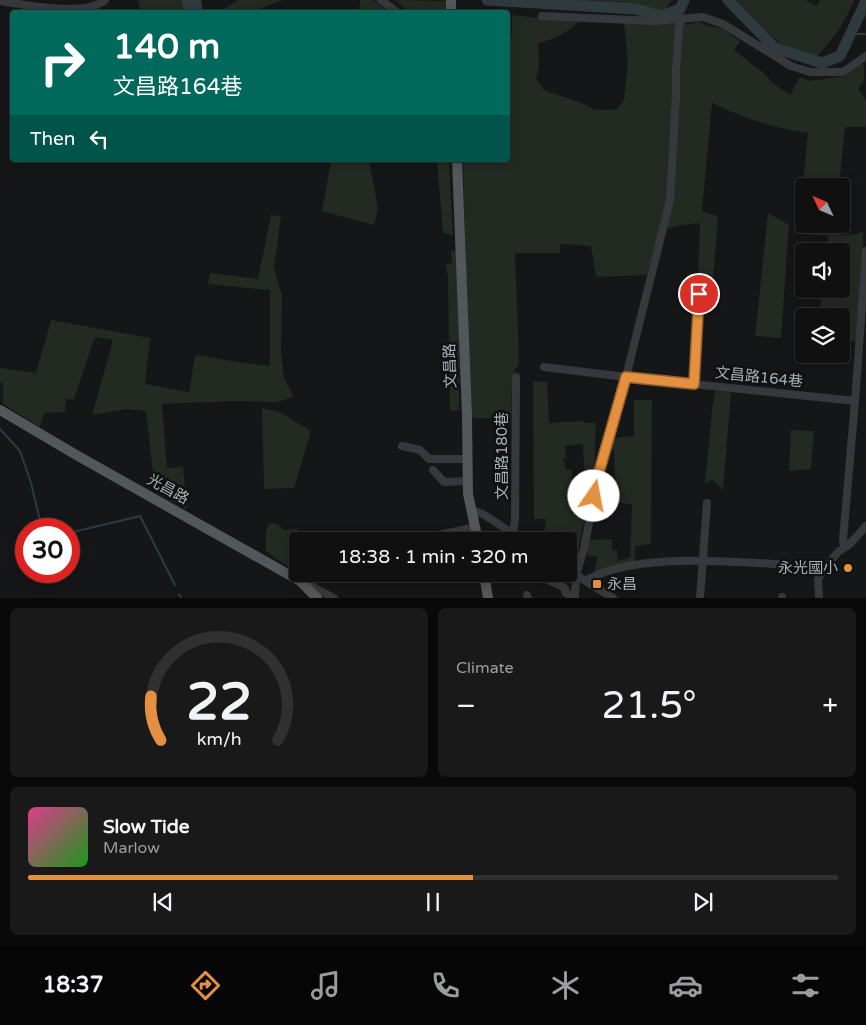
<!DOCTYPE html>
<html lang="en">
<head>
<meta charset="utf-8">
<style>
  body { margin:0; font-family:"Varela Round","Noto Sans TC",sans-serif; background:#19191a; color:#f1f3f6; height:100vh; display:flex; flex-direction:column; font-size:19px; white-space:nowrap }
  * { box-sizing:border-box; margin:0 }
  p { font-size:16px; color:#9c9d9f }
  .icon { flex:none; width:28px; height:28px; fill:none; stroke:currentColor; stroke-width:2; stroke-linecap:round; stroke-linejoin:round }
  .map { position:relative; height:598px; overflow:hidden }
  .details { display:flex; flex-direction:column; gap:10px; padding:10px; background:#090909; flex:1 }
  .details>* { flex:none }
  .top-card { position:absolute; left:10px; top:10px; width:500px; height:152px; border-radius:5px; box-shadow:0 2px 12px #0003,0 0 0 1px #303031; background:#00695c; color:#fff; overflow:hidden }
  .needle { width:32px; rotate:314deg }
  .fabs { position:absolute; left:795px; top:178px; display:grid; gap:10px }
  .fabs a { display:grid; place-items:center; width:55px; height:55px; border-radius:5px; background:#101011; box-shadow:0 2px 12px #0003,0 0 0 1px #303031; font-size:25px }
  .speed { position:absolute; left:15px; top:518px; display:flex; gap:10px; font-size:25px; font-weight:700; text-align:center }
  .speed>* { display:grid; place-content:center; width:65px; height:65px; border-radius:50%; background:#101011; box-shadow:0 2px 12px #0003,0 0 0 1px #303031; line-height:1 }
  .speed .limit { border:8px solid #d22; background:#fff; color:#111 }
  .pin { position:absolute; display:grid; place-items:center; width:42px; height:42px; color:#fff; margin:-21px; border:2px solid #fff; border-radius:50%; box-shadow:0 1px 5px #0007 }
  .me { position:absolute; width:55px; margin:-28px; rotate:12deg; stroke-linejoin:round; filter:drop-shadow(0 0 4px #0008) }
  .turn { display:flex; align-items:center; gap:18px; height:105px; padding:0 20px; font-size:22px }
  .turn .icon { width:65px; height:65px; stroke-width:2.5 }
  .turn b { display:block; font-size:35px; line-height:42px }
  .then { display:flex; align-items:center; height:48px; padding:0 20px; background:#0003; gap:10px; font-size:19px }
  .big { font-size:38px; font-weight:600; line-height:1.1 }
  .details .tile { flex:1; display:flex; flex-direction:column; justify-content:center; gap:8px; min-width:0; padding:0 18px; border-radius:8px; background:#19191a }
  .details .dial { align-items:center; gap:0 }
  .dial svg { height:130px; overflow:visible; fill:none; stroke:#303031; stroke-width:7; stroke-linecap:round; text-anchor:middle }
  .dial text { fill:#f1f3f6; stroke:none }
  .song { display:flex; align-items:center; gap:15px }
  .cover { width:60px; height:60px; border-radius:8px; background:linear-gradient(135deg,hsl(330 70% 55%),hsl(120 70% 35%)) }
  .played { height:5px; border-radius:2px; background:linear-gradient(90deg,#e39141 55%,#303031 55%) }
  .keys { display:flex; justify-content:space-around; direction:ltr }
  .heat { display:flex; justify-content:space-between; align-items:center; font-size:28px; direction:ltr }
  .details .tiles { flex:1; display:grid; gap:10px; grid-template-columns:1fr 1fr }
  .tile:last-child { grid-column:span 2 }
  .trip { position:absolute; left:289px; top:532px; width:288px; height:50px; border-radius:5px; background:#101011; box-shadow:0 2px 12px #0003,0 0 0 1px #303031; font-weight:600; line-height:50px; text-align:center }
  .menu { display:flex; height:80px; justify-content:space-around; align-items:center; background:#060607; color:#9c9d9f }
  .menu .icon { width:35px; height:35px }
  .menu .active { color:#e39141 }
  .menu b { font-size:22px; color:#f1f3f6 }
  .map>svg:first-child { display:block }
  .green { fill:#222a22 }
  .water { fill:#2f3a3f }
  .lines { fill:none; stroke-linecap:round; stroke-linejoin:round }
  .stream { stroke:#2f3a3f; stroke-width:2 }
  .river { stroke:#2f3a3f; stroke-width:11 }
  .minor { stroke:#37383c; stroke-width:8 }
  .major { stroke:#53565a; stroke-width:10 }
  .route-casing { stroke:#945e2a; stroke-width:12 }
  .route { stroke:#e39141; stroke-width:9 }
  .poi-dot { fill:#e39141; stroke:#101112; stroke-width:2 }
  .labels { text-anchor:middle; stroke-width:5; stroke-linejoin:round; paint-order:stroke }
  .street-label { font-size:15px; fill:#a8afb6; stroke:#101112 }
  .poi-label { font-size:15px; fill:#a8afb6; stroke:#101112; text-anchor:end }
</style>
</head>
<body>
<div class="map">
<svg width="866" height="598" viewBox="0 0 866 598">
  <rect width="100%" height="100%" fill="#151617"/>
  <path class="green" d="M138,0H181L184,12H141Z
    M238,0H283L252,12H219Z
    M360,0H373L389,12H359Z
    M395,0L447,1L448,12H406V10Z
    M576,0H672L665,10L599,5Z
    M736,0H806L817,6L820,0H855L839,30L817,57L782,45L765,30Z
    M512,15L578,22C565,34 556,39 538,43L539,66L536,79L544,90L582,103L595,110L617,109L624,100L628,61L624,23L689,24L700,22L708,26L721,28L740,41L734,50L766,75L770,81L790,95L800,77L809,81L845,76L862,63L864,65V80L858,89L866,100V127H845L839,186H804V224H836V234L851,235L863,232V251L856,341H841V316H819L822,289H841V251H826L828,236L806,234L798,231L808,133C775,128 742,118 712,103L702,211L718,216L713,281L698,280L700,223L676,226L659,231L647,275L596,277L591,246L560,244V253H515L519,362L512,378L511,419L470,418L463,160H508V36L512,35Z
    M331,160H369L378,209L374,225L322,211Z
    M437,160H449L453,235L443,233Z
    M768,213L789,225L781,338L755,336Z
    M271,215L281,216L274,268L282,295L281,351L284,378L294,397L276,402L233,401L162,404L167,468L183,467L187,510L155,491L146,411L126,409L92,415L113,340L95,337L74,399H66L65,412L44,413L40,427L3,404V383L0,382V368L36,373L51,320L150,338L145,384L189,392L195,356L198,355L231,361L270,366V290L208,284L210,273L258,279Z
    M451,250L460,253L459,410L450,411L448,276L446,264H452Z
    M533,381L547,382L549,423L583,421L584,423H596L594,473L584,469L583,444L565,446L566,458H563L566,470H572V478L585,477L591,483L578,552H570L568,562V541H543L546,519H534Z
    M715,391L731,392L723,490L712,479L705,484L712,410Z
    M634,400H652L651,544L635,546V562L594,573L598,557L586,555L589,540L612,539V550L617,551L618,561L630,557L632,504L616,503L614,450H609L614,438L634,436Z
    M262,408L280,412L311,431L294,488L264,489Z
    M791,430L814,431L811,469L789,471Z
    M269,523L277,524L284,530L297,528L301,541H298L297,573L266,551V531Z"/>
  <path class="water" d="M181,0H201L203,12H184Z"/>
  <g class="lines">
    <path class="stream" d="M851,34H866
      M0,429L20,451L31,483L42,529
      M69,533L140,516L175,585
      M179,594L181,598"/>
    <path class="river" d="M487,0L635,9L662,16L680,9L684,0
      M728,0L775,48L822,63L840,56L866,1"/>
    <path class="minor" d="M381,0L397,12
      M0,1C24,5 86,17 105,0
      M542,16L655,21L703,17L723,24L791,66L810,72H843L866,56
      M544,367L626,377L670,200L676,96V69L679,27L682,18
      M694,384L699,294
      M402,446L420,450L429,459H467
      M433,470L444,482L468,481
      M472,510L483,514L524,541
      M513,534L515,519L516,377
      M439,535L476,527
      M844,547L843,540L855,401
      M568,570L613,598
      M522,574L546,579L565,588V592L567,594L575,595
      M585,581C632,553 723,561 777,564
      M305,583L334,598
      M527,595L528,598
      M575,598L576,576L584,548L599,473L626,377L855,401L866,251
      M700,598L707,503
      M782,598V597
      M819,598L818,579L822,572L838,552L850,544L866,526"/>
    <path class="major" d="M451,0V12
      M457,160L467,416L468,494L478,541
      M0,410L78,456L300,581L317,598
      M484,574L488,598"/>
  </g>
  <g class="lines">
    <defs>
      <path id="route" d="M594,496L599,472L626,377L694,384L699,294"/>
    </defs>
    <use href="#route" class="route-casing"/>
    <use href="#route" class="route"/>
  </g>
  <g class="poi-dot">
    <circle cx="848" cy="568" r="5"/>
    <rect x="592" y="579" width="10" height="10" rx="2.5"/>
  </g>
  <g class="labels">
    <g class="street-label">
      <text transform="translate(450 366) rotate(-92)" y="5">文昌路</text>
      <text transform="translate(759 377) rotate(6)" y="5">文昌路164巷</text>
      <text transform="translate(502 456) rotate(-90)" y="5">文昌路180巷</text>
      <text transform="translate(168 489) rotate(29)" y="5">光昌路</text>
    </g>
    <g class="poi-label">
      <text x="838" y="573">永光國小</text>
      <text x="607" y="589" text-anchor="start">永昌</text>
    </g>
  </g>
</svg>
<div class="fabs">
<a><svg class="needle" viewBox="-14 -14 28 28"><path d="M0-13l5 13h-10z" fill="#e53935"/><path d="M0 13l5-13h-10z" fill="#9c9d9f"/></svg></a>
<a><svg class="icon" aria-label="sound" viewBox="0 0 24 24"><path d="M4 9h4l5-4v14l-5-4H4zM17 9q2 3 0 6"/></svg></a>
<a><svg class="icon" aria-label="layers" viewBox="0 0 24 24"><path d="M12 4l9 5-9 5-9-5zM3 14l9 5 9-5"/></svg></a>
</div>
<div class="speed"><div class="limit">30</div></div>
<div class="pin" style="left:699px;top:294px;background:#d93025"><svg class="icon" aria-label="arrive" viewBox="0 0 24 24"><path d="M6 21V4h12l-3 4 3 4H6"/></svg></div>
<svg class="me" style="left:594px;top:496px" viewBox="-20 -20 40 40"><circle r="19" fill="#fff"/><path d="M0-13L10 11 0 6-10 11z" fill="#e39141"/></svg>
<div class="trip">18:38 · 1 min · 320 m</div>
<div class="top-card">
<div class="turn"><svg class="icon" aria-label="right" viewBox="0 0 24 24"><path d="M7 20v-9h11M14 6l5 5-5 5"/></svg><div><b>140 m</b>文昌路164巷</div></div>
<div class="then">Then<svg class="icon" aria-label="left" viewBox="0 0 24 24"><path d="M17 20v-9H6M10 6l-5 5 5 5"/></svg></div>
</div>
</div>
<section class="details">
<div class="tiles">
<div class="tile dial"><svg viewBox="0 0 100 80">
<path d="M14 69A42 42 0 1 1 86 69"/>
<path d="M14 69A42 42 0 0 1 8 42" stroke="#e39141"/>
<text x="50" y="56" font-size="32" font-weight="700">22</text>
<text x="50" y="72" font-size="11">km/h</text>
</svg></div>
<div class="tile"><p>Climate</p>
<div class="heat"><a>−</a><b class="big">21.5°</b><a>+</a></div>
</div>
<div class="tile">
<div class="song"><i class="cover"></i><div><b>Slow Tide</b><p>Marlow</p></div></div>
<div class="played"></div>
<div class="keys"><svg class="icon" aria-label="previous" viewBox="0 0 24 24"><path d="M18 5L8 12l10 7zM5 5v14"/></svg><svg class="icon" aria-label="pause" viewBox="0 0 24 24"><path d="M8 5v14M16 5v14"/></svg><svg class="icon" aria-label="next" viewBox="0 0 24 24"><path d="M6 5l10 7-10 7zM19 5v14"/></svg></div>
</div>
</div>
</section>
<nav class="menu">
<b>18:37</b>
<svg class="icon active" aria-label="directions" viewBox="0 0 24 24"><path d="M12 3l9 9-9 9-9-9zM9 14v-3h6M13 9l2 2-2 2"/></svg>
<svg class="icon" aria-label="music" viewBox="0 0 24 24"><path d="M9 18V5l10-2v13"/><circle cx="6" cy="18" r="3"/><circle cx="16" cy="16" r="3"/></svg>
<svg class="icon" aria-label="phone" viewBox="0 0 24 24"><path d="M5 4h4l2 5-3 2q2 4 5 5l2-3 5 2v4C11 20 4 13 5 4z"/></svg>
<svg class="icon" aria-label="climate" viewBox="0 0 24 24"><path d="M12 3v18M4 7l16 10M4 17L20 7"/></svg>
<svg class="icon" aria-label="car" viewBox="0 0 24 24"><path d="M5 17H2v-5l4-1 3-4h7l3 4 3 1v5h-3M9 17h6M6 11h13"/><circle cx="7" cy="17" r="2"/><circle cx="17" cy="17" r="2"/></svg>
<svg class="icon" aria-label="filters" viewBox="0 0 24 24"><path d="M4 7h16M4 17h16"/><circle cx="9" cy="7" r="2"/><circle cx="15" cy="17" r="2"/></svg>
</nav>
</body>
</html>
